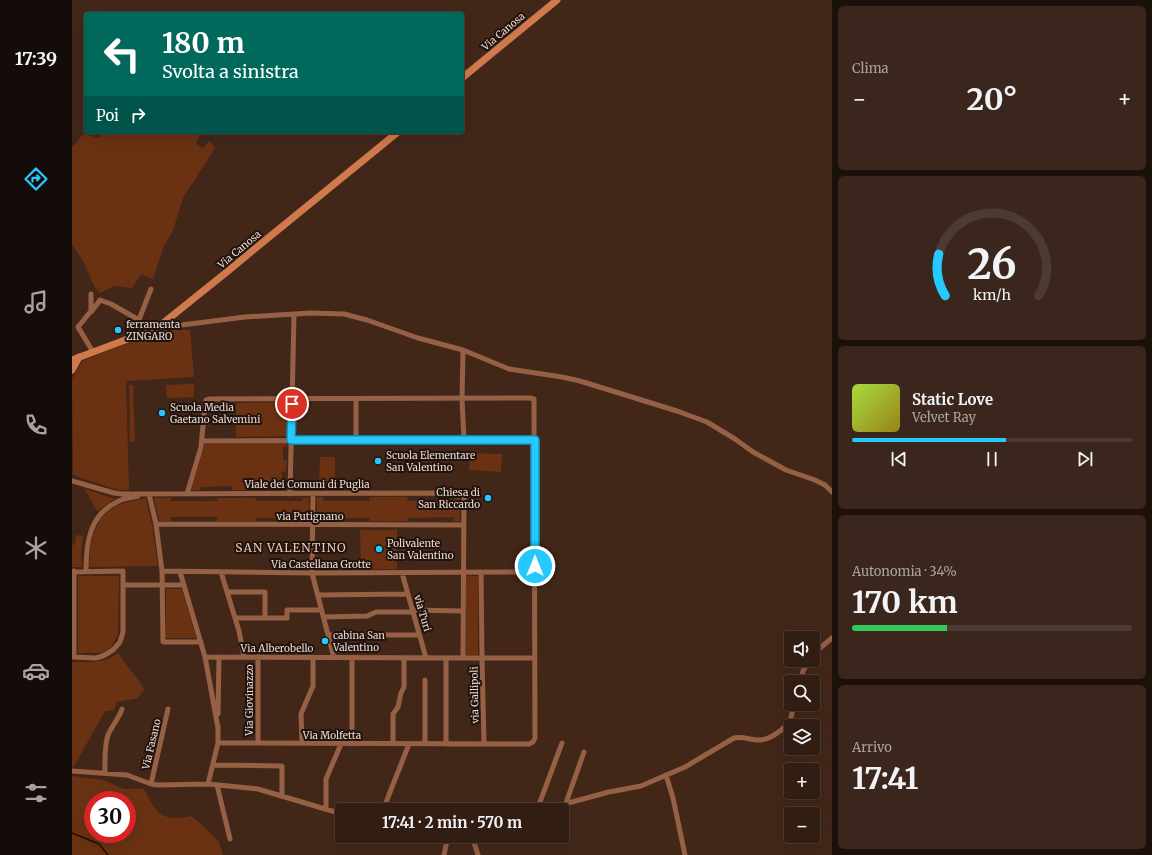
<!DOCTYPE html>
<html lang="it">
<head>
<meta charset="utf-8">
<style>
  body { margin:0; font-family:Merriweather,serif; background:#3a261c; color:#f1f3f6; height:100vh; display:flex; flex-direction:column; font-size:15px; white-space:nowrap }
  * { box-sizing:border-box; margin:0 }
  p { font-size:13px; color:#a8a2a0 }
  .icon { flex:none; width:22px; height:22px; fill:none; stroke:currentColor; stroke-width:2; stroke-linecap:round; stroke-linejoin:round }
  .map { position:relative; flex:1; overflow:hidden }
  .details { display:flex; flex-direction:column; gap:6px; padding:6px; background:#1c100a; width:320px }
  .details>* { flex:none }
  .hud { position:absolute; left:12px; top:12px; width:380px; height:122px; border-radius:4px; box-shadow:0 4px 16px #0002,0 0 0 1px #4d3b33; background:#00695c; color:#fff; overflow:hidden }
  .buttons { position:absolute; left:712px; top:631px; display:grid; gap:8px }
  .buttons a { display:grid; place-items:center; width:36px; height:36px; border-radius:4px; background:#321d13; box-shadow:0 4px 16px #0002,0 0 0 1px #4d3b33; font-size:20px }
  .speed { position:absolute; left:12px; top:791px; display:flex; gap:8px; font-size:20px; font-weight:700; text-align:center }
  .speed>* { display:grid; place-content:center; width:52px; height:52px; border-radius:50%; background:#321d13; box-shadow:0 4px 16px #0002,0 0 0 1px #4d3b33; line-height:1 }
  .speed .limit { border:6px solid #d22; background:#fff; color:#111 }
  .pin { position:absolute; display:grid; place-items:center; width:34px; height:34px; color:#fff; margin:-17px; border:2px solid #fff; border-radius:50%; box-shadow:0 1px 4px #0007 }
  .me { position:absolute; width:44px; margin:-22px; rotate:0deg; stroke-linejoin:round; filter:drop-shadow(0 0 3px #0008) }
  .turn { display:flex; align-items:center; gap:14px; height:84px; padding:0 12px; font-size:18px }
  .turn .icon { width:52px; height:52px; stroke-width:2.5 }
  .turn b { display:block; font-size:28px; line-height:34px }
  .then { display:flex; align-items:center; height:38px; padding:0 12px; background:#0003; gap:8px; font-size:15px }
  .big { font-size:30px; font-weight:700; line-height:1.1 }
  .details .widget { flex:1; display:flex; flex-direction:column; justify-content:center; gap:6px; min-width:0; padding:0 14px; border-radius:6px; background:#3a261c }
  .details .dial { align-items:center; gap:0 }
  .dial svg { height:104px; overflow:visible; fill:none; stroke:#4d3b33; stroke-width:7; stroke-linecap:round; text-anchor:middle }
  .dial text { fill:#f1f3f6; stroke:none }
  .song { display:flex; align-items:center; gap:12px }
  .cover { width:48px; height:48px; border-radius:6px; background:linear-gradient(135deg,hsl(80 70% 55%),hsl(50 70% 35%)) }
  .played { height:4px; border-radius:2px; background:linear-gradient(90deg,#25c9fe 55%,#4d3b33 55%) }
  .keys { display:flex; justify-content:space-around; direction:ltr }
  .heat { display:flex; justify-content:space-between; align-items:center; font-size:22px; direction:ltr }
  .charge { height:6px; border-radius:3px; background:linear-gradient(90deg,#34c759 34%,#4d3b33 0) }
  .trip { position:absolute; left:263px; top:803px; width:234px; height:40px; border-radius:4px; background:#321d13; box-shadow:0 4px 16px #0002,0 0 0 1px #4d3b33; font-weight:700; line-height:40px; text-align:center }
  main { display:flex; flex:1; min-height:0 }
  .dock { display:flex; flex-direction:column; width:72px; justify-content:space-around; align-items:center; background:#140c08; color:#a8a2a0 }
  .dock .icon { width:28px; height:28px }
  .dock .current { color:#25c9fe }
  .dock b { font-size:18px; color:#f1f3f6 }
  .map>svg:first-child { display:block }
  .green { fill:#6a3212; fill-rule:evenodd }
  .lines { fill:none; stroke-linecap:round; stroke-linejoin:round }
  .stream { stroke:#250c01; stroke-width:1.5 }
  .minor { stroke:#966045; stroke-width:5 }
  .secondary { stroke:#d0794d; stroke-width:7 }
  .route-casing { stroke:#1883a5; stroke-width:10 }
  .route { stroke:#25c9fe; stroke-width:7 }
  .poi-dot { fill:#25c9fe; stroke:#20130d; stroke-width:1.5 }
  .labels { text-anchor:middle; stroke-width:4; stroke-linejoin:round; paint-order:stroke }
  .street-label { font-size:10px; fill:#ebd8cf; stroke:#20130d }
  .poi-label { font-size:10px; fill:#ebd8cf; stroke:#20130d; text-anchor:start }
  .quarter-label { font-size:12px; letter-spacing:1px; fill:#ebc6b5; stroke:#20130d }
</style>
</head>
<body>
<main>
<nav class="dock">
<b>17:39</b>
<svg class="icon current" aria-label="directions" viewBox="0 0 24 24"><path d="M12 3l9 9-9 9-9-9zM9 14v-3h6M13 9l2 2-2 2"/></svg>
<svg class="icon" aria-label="music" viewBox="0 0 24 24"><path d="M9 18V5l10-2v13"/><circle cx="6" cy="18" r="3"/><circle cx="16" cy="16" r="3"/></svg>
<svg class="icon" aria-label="phone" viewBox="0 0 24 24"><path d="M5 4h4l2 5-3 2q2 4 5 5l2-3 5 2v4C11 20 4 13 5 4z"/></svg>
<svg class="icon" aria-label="climate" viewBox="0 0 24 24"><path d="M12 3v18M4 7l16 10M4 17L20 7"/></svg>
<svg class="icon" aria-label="car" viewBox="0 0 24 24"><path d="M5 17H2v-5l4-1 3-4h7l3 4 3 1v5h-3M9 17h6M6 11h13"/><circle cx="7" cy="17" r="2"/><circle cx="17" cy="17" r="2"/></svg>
<svg class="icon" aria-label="filters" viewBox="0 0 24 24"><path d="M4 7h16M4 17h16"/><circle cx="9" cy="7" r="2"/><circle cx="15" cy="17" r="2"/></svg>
</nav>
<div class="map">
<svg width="760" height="855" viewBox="0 0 760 855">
  <rect width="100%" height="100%" fill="#422719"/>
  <path class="green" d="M31,132H121L127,136L124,144L131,148L137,141L142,146L143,148L111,198L101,230L92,246L81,279L69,274L60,288L43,286L28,293C19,284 17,272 11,261C8,255 3,250 0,244V148L11,134L27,138Z
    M89,330H118L122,377L54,381L57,490H46L1,475L0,379L10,361Z
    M122,384V397L95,398L94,385Z
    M57,385H61L63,442H58Z
    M216,402L215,436L164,437V403Z
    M215,443V447H211V460H215L214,471L210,472V485H214V489L202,490V486H182V490H160V486L129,487L128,490H119L133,444Z
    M398,453L430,454L429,472L397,470Z
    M248,457H263V486H247Z
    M13,489L43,499L25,511Z
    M245,497H251V501H297L298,497H335L336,501H382V497H388V521H382V517L336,518V521H298L297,518H251V521H245Z
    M74,498L80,525L86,566L17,567C18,543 22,513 49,504C57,501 66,500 74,498Z
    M82,498H99V501H145V498H184V501H230L231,498H237V521H230V518H184L183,521H145V517H99V521H87Z
    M288,530H325V569H289Z
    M4,535L11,536L9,552L10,567H0V546L3,543Z
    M6,576H47L46,635L39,647L30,653H6Z
    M394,576H406V655H394Z
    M94,589H110L124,638H94Z
    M46,653L69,684L72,690L66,698L45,702L42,710L33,711L1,768L0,767V662C17,661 31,665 46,653Z
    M0,776L31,780L52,789H72C84,814 91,822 119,816L128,823L147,842L151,855H0ZM21,800H55V834H21Z"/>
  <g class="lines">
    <path class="stream" d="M0,833L27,844L36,855"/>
    <path class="minor" d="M19,294V311L6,327L21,352
      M20,311L28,300L39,304L67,320
      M86,328L173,317L239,313L272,314L295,320L346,338L391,350L437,369L490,377L508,381L605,411L635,422L663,439L681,452L714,470L743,480L753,485L760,492
      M67,335L66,322L79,289
      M391,350L390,399L392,440
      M284,440V399
      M130,441L463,440
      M0,481L42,493L50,494L392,493L391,658
      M77,494L84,524L90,571L91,642H129
      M115,494L129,447L133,404L134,400L137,399L458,398L462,399V401L463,738L461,742L457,744L146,743
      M218,494L222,314
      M241,494L240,573L262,658
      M84,524L391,525
      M2,571V657
      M14,571C14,544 17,515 45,502C51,498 59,498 66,496
      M90,571L240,573L463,572
      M0,572L51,571V632L48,642L41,650L31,656L24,658L0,657
      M108,572L133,657L146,728
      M149,572L167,631L172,657
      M409,572L410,658H463
      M330,573L354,658
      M51,585H112
      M156,592H193V618
      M246,595L336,594
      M340,610L391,611
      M251,617L295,616L304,612H341
      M163,618H215V610H249
      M256,635H347
      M741,654L760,638
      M133,657L410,658L412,744
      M186,657V743
      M280,658V744
      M374,658V744
      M353,680V743
      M728,682L731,671L737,660
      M146,714L147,657
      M230,743L229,714L241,686V658
      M321,744V714L326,707L329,693L332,687V658
      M141,765L210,766V796
      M0,771L55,775L79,784L86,785L136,784L186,789L270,814
      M33,773C33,760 32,747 36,735C40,726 47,718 50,709
      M594,775L601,798L613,855
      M79,784L96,709
      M136,784L146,743V726
      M145,785L158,839
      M494,803L512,752
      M254,809V779L269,744
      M311,810L337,744
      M465,810L490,743
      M470,810L537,792L569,786L613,767L662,738C671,736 678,740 687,740C698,740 713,729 718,720C720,715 721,709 722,704
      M400,836L406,855
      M372,855L376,836"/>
    <path class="secondary" d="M390,78L485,0
      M0,360L85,328L156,271L185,247L326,132
      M0,370L7,357"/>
  </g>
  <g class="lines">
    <defs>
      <path id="route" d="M220,404L219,440H463V566"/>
    </defs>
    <use href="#route" class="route-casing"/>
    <use href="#route" class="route"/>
  </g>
  <g class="poi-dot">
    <circle cx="46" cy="330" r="4"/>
    <circle cx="90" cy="413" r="4"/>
    <circle cx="306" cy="461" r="4"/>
    <circle cx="416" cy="498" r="4"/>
    <circle cx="307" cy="549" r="4"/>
    <circle cx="253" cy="641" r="4"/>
  </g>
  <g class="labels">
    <g class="street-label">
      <text transform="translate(431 31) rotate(-40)" y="4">Via Canosa</text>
      <text transform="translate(167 249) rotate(-40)" y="4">Via Canosa</text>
      <text x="235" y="488">Viale dei Comuni di Puglia</text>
      <text x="238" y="520">via Putignano</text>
      <text x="249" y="568">Via Castellana Grotte</text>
      <text transform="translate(351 613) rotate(74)" y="4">via Turi</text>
      <text x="205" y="652">Via Alberobello</text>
      <text transform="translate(402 695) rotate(-91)" y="4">via Gallipoli</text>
      <text transform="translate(177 700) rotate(-90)" y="4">Via Giovinazzo</text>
      <text x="260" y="739">Via Molfetta</text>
      <text transform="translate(79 744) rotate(-77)" y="4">Via Fasano</text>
    </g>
    <g class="poi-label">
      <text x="54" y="328">ferramenta<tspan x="54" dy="12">ZINGARO</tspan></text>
      <text x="98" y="411">Scuola Media<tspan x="98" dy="12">Gaetano Salvemini</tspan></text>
      <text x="314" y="459">Scuola Elementare<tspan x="314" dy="12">San Valentino</tspan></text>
      <text x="408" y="496" text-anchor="end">Chiesa di<tspan x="408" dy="12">San Riccardo</tspan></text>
      <text x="315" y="547">Polivalente<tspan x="315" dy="12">San Valentino</tspan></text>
      <text x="261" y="639">cabina San<tspan x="261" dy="12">Valentino</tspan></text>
    </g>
    <g class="quarter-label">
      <text x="219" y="552">SAN VALENTINO</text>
    </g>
  </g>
</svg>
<div class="buttons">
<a><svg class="icon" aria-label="sound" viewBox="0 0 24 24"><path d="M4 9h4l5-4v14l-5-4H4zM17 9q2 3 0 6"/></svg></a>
<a><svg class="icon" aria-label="search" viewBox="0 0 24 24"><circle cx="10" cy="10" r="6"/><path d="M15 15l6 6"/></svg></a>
<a><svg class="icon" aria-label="layers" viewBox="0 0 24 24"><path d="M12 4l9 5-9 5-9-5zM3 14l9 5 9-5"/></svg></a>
<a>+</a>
<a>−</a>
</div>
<div class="speed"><div class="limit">30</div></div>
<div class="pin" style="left:220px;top:404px;background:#d93025"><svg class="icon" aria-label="arrive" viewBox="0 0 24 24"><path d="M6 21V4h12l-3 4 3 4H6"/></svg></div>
<svg class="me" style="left:463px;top:566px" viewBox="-20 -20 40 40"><circle r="17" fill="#25c9fe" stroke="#fff" stroke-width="3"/><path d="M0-11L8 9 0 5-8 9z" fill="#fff"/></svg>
<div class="trip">17:41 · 2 min · 570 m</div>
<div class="hud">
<div class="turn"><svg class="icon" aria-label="left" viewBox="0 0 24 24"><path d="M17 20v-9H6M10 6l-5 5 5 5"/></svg><div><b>180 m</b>Svolta a sinistra</div></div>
<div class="then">Poi<svg class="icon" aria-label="right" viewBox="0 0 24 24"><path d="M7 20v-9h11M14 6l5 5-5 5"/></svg></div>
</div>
</div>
<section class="details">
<div class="widget"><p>Clima</p>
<div class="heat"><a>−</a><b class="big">20°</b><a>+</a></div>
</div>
<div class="widget dial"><svg viewBox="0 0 100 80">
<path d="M14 69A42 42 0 1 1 86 69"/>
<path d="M14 69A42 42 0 0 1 9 37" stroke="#25c9fe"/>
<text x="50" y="56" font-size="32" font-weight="700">26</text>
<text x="50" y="72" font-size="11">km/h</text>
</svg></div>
<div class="widget">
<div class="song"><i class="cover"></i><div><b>Static Love</b><p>Velvet Ray</p></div></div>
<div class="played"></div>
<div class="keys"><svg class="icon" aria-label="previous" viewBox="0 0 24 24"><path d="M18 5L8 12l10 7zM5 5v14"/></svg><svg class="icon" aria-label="pause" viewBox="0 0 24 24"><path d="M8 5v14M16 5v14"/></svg><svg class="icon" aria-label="next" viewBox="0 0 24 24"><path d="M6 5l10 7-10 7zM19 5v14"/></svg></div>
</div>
<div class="widget"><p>Autonomia · 34%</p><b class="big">170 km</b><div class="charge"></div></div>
<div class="widget"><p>Arrivo</p><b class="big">17:41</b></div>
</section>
</main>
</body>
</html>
